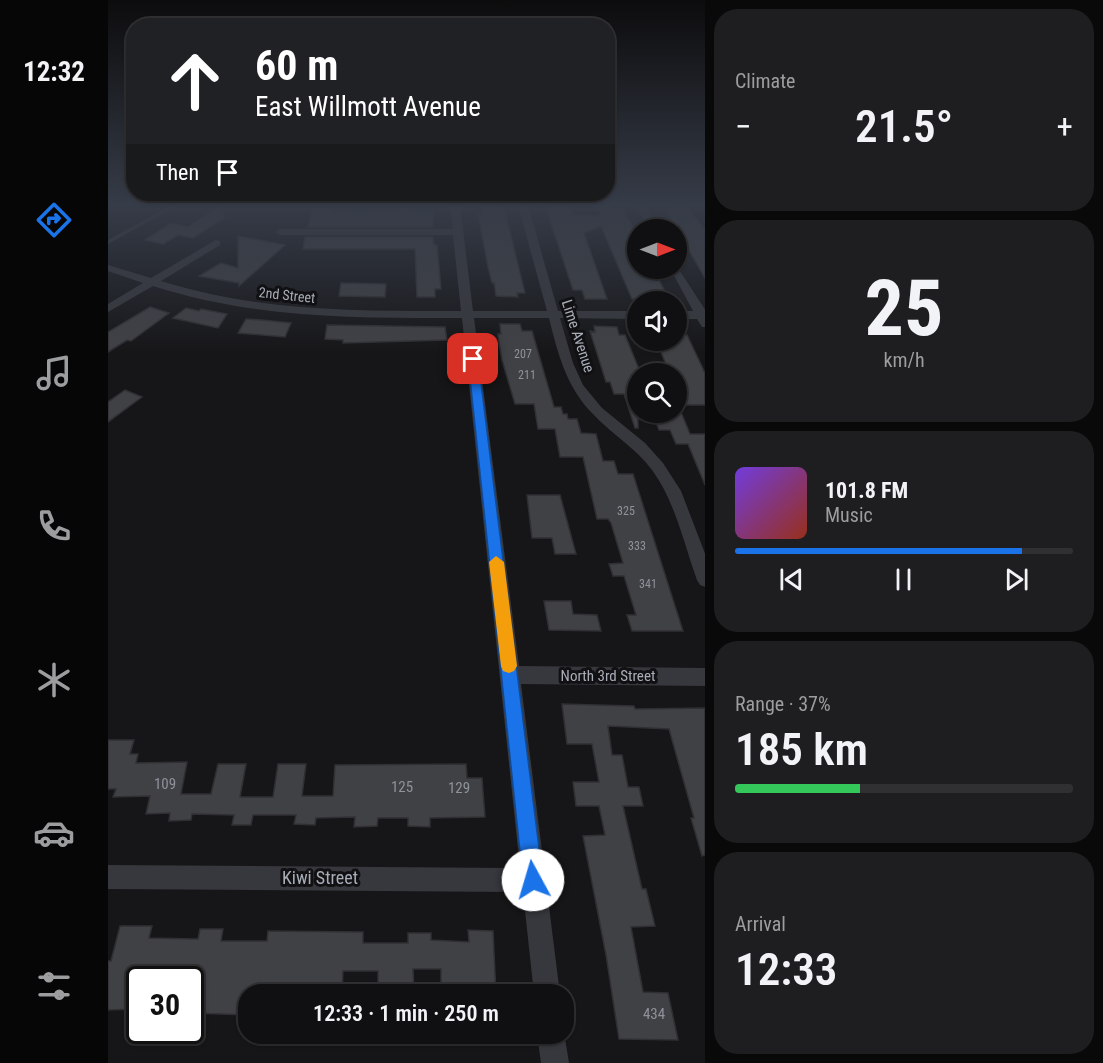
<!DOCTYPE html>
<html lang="en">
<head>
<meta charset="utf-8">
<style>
  body { margin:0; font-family:"Roboto Condensed",sans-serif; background:#1e1e20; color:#f1f3f6; height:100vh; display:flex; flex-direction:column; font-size:22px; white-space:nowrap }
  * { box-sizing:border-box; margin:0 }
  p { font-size:20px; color:#9c9d9f }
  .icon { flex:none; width:33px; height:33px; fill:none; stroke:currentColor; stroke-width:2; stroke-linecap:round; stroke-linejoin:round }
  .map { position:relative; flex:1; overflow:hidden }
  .panel { display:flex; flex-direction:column; gap:9px; padding:9px; background:#09090a; width:398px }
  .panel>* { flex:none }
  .guide { position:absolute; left:18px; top:18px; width:489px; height:183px; border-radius:24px; box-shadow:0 2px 4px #0004,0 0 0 2px #303032; background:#202124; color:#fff; overflow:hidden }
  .needle { width:39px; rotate:90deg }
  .controls { position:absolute; left:519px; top:219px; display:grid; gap:12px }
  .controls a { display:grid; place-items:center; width:60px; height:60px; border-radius:50%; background:#101012; box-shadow:0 2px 4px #0004,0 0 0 2px #303032; font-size:30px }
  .speed { position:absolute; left:18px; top:966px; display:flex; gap:12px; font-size:30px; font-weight:700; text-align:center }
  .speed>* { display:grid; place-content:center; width:78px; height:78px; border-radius:50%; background:#101012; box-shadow:0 2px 4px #0004,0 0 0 2px #303032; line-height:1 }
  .speed .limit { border:3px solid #111; border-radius:9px; background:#fff; color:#111 }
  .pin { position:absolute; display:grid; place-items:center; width:51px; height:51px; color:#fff; margin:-26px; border-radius:12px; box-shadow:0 3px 9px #0006 }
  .me { position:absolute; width:66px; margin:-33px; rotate:354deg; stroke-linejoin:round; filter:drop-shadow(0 0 4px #0008) }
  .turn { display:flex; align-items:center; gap:21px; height:126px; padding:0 30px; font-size:27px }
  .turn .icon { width:78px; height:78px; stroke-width:2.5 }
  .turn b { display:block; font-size:42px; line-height:51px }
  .then { display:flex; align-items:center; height:57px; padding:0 30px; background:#0003; gap:12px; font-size:22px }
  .big { font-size:45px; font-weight:600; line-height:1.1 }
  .panel .widget { flex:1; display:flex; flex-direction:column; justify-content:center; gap:9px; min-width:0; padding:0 21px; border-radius:24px; background:#1e1e20 }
  .panel .dial { align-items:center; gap:0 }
  .dial b { font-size:78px; line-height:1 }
  .song { display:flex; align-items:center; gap:18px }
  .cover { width:72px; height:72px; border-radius:9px; background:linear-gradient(135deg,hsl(260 70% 55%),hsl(10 70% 35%)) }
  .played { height:6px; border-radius:3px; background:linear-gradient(90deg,#1a73e8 85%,#303032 85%) }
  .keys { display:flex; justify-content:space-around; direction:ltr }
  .heat { display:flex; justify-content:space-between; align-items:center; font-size:33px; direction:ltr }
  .charge { height:9px; border-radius:4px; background:linear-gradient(90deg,#34c759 37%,#303032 0) }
  .trip { position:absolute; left:130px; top:984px; width:336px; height:60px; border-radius:24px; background:#101012; box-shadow:0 2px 4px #0004,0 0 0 2px #303032; font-weight:600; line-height:60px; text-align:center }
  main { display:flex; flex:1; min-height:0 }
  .tab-bar { display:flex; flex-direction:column; width:108px; justify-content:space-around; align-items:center; background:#060607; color:#9c9d9f }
  .tab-bar .icon { width:42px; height:42px }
  .tab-bar .selected { color:#1a73e8 }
  .tab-bar b { font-size:27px; color:#f1f3f6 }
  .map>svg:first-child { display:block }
  .building { fill:#404145; stroke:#303034; stroke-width:1.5 }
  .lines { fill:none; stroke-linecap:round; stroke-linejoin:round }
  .service { fill:#37383d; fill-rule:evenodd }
  .minor { fill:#37383d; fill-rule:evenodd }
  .route { fill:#1a73e8; stroke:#114b97; stroke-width:1.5 }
  .slow { fill:#f59e0b }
  .labels { text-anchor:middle; stroke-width:6; stroke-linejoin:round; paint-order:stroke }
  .number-label { font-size:12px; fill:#8e929b }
  .far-street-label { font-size:14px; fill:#a8adb8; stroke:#111113 }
  .street-label { font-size:15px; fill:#a8adb8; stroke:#111113 }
  .near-number-label { font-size:15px; fill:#8e929b }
  .near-street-label { font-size:18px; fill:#a8adb8; stroke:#111113 }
</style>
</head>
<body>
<main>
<nav class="tab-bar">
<b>12:32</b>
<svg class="icon selected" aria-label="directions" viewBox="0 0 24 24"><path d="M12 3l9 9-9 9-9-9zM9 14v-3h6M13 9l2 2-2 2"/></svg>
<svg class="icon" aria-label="music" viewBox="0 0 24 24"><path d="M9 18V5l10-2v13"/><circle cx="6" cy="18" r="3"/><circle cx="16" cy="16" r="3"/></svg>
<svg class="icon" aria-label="phone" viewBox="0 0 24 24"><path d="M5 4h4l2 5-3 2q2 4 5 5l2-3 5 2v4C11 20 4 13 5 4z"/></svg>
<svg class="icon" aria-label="climate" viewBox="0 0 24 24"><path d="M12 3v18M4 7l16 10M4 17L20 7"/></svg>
<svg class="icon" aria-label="car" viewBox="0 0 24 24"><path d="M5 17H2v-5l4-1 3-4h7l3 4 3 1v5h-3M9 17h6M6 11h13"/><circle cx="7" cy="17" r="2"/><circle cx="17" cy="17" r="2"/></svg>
<svg class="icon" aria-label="filters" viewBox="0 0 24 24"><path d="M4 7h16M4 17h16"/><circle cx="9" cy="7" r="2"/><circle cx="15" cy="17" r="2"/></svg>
</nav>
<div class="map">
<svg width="598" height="1063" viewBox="0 0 598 1063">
  <rect width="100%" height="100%" fill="#161618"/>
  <path class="building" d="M372,205L396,207L417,293H409L410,297L388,296L386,283H384L380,267L370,214H374Z
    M445,205H462L465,215L493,216L489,205H503L504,209H515L530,236V271H547L557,292H550L553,299H524L493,226L476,233L499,299H477L474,290H465L438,208H446Z
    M563,205H578L597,230V278L557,209H565Z
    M110,207L117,217L85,238L70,235L55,244L37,240L63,223L80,227Z
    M204,209H225L224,212L299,209L325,212V227H200Z
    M130,236L177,245L131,286V283L91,276L113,263L130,268Z
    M197,237H325L326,245H329L333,289H327V297H309L307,249H195Z
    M233,283L278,284L277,297L231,296Z
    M42,307L61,313L23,341L19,340L0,352V332Z
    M78,308L91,311L93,309L119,314L110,328L65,318Z
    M138,319L154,320L183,323L177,337L130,333Z
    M392,324H412L414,331H424L446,407H453L455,414H459L460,419H469L473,433L488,434L495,461H506L510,474H525L575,631H524L519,615H528L516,576H505L501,564L515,563L503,523L500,519H489L475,457H452L447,429H430L426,404H407L394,360L391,343L390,334H393Z
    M219,325L337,327L339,340L235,343V340L217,339Z
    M486,326L509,327L511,335H517L533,374H530V428H527L516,394H506L502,382H498L482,331L487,332Z
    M568,334L579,335L597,373V405H576L568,386V374H562L548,340H568Z
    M17,390L34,397L0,422V402Z
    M544,412H573L582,434H597V485L580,444H568L562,430H551Z
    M419,495H452L468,554H447L444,538H424Z
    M436,601H463L465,614L489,615L493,631L441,630Z
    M454,704L526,706L527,709L597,708V855L594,856L583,818H586L561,729L500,726L504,755H514L520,787H531L535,806H515L534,889H538L547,926L523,927L535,992L560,993L570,1040L511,1039L498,955L475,836L497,835L491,806H468L465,782H491L484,744H459Z
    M0,740H26L22,754H30L28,763L79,762L73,794H103L110,764H138L132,797H165L170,764H198L194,796H225L227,765L358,764L359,778H374L377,817L322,818V827L300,826V818H270L269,826L246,827L247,817L208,818L207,825L186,824L188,815H145L143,825H124L126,815L84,814L83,820L61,821L62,813L38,814L42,796L5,797L8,789H0Z
    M12,926H44L41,938L90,939L92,929H115L113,941H159L160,931L255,932V943H300V933H323V940L361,942L360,930L385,931L388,994H333V969H305L306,994H270V971H235L234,994L159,992V994H141V1015L82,1013V980H32L26,1009L0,1010V961H3Z"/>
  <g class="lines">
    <path class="service" d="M64,205H70L0,244V240Z"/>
    <path class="minor" d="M342,205H352L365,311H439L410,205H420L450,311H530V319L452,318L465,363L475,385L494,408L537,443L555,463L573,491L598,556V587L592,585L589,580C576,544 567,501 544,470C527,447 503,434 484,413C458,386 450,354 441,318H366L411,666L598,668V686L413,684L452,994H426L415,892L0,889V865L412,868L354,318C247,318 149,319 45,286L0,312V304L35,283L0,271V265L43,278L108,240L112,241V245L53,281C152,312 251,311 353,311L345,235H172L167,232L172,229H345Z
      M527,205H537L551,230H541Z
      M568,265L598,311V327H594L589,319H568V311H585L562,268H568Z
      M456,1032L461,1063H433L429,1034Z"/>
  </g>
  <linearGradient id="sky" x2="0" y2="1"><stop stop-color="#0c0c0d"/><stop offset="0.58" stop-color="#363c48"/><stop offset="1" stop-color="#363c48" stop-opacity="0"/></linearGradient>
  <rect width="598" height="354" fill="url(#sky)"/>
  <path class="route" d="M365,356L370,359L435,880L432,887L425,890L418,887L415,880L360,359Z"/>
  <path class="slow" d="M388,556L396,562L409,666L406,671L401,673L395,671L393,666L381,562Z"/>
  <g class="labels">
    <g class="number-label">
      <text x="415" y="358">207</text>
      <text x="419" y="379">211</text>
      <text x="518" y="515">325</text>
      <text x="529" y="550">333</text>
      <text x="540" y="588">341</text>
    </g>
    <g class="far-street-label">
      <text transform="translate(179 295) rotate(6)" y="5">2nd Street</text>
    </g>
    <g class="street-label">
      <text transform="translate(470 336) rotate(72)" y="5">Lime Avenue</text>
      <text x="500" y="681">North 3rd Street</text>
    </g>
    <g class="near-number-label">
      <text x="57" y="789">109</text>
      <text x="294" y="792">125</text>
      <text x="351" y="793">129</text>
      <text x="546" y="1019">434</text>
    </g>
    <g class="near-street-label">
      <text x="212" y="884">Kiwi Street</text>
    </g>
  </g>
</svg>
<div class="controls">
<a><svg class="needle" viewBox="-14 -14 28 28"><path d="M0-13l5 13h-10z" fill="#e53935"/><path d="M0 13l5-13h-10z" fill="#9c9d9f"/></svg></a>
<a><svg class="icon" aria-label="sound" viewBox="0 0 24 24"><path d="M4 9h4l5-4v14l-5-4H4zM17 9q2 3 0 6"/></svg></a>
<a><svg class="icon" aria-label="search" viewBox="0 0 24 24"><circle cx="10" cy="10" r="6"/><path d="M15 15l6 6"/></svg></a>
</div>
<div class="speed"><div class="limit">30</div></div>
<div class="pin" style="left:365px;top:359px;background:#d93025"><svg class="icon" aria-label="arrive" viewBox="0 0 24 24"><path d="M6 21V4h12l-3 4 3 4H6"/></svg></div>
<svg class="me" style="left:425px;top:880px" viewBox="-20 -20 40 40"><circle r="19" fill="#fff"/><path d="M0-13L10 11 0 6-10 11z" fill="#1a73e8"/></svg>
<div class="trip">12:33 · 1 min · 250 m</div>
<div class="guide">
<div class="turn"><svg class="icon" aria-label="ahead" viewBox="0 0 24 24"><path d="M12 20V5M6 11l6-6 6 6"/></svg><div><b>60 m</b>East Willmott Avenue</div></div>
<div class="then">Then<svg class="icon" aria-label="arrive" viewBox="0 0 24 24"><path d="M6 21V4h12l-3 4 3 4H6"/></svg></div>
</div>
</div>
<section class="panel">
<div class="widget"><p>Climate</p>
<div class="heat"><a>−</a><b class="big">21.5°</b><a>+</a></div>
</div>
<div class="widget dial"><b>25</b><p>km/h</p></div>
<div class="widget">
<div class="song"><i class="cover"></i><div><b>101.8 FM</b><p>Music</p></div></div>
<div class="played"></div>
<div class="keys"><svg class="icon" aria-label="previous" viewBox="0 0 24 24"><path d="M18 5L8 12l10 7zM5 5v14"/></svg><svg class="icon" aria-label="pause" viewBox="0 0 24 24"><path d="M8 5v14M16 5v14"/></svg><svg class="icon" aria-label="next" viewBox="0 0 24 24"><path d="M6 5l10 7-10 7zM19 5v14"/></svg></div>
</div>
<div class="widget"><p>Range · 37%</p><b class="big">185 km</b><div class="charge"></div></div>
<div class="widget"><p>Arrival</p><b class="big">12:33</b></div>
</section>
</main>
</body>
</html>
